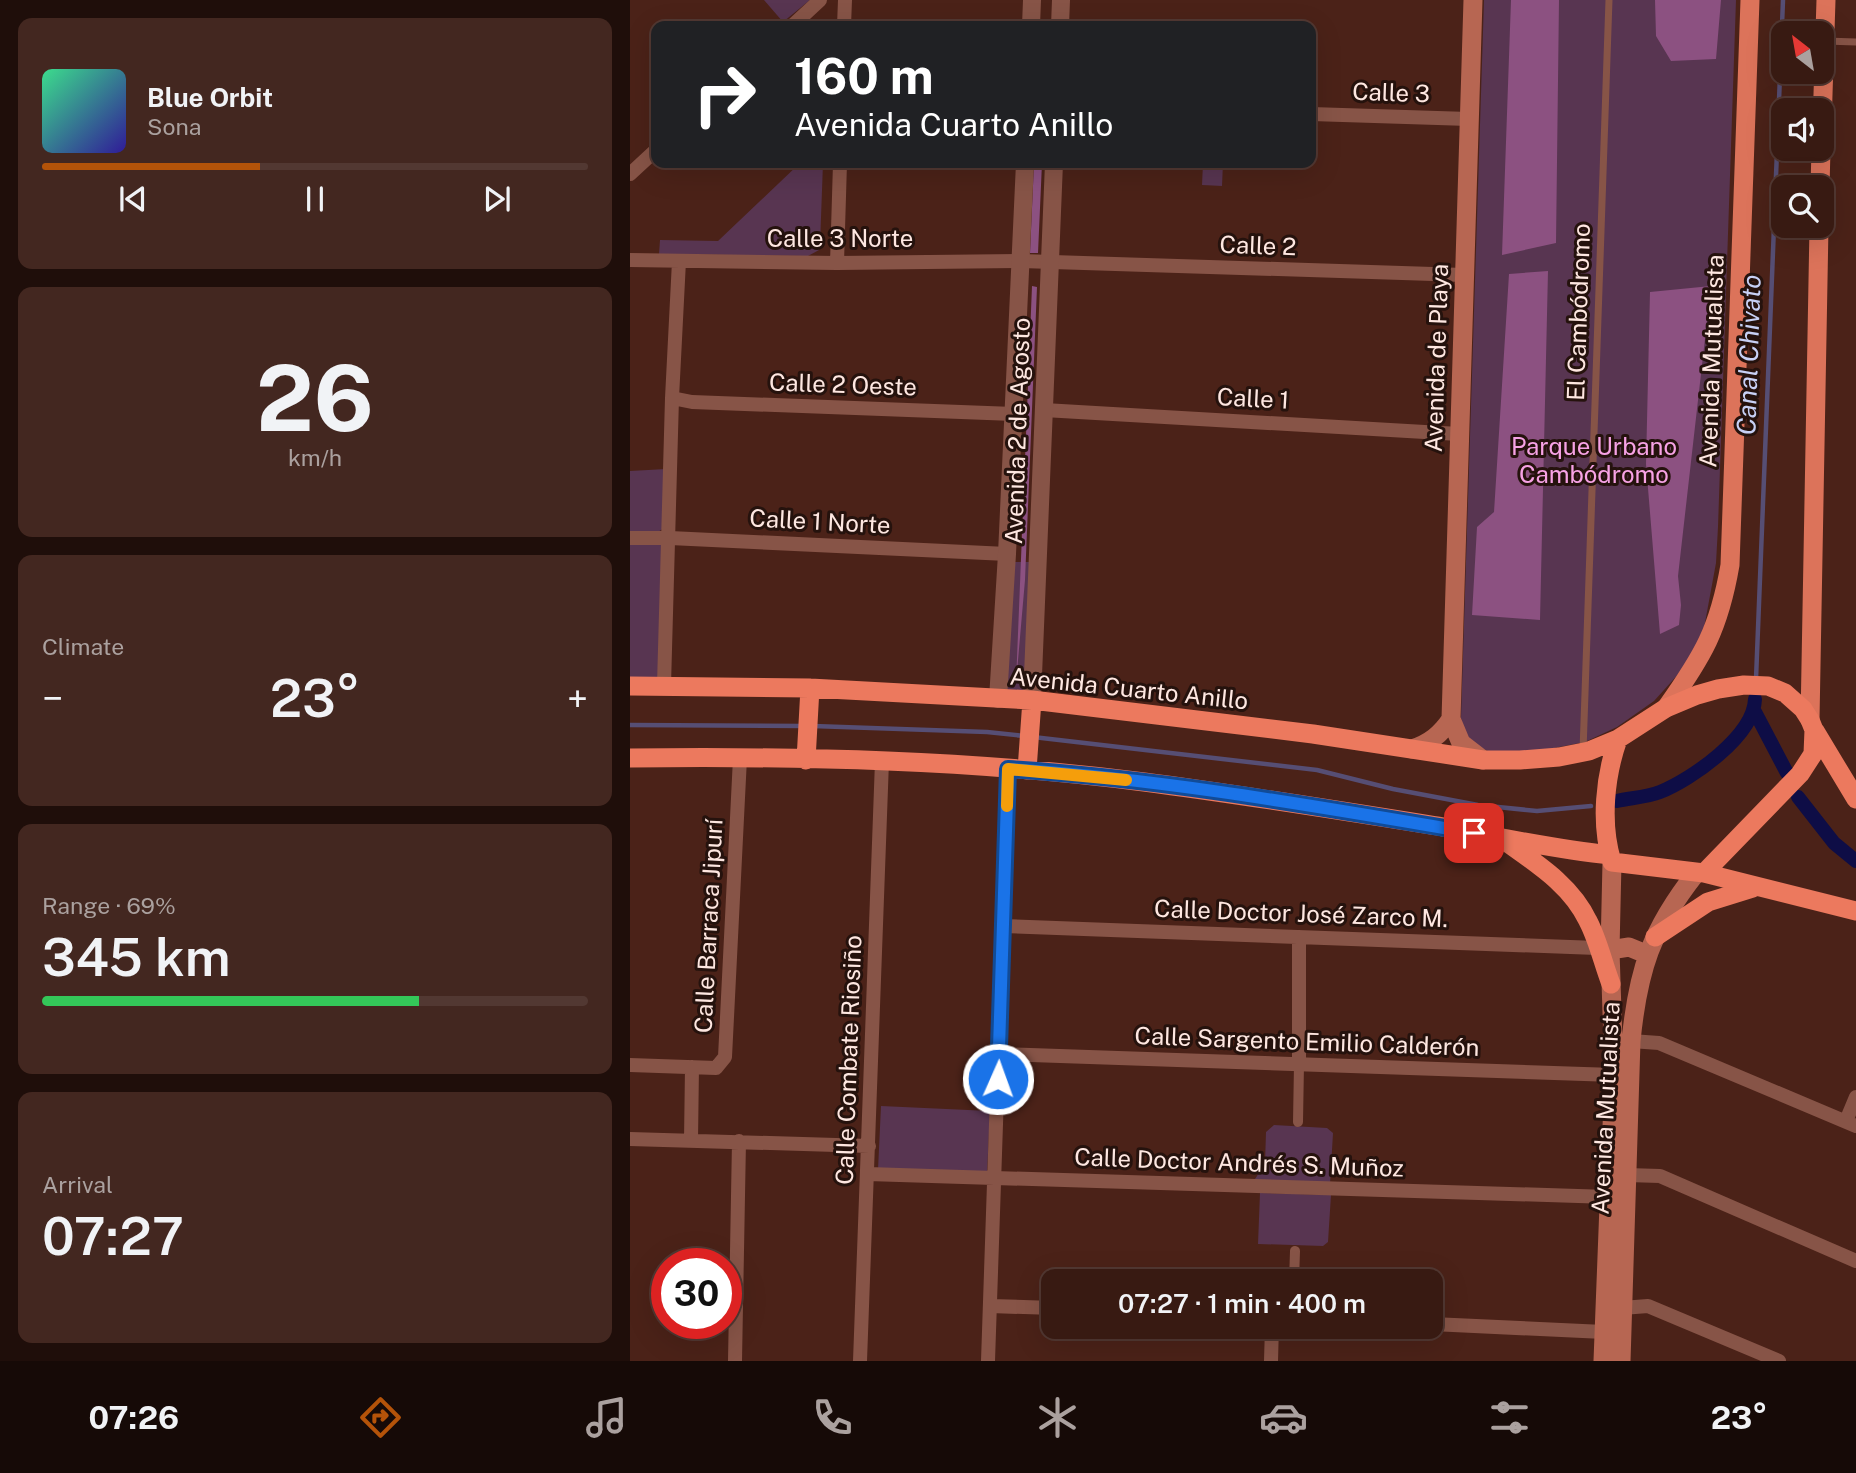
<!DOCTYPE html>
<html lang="en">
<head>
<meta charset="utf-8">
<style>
  body { margin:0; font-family:"Public Sans",sans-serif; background:#432720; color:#f1f3f6; height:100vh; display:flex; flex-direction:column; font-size:26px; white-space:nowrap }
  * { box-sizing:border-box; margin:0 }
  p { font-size:23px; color:#aba19f }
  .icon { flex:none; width:38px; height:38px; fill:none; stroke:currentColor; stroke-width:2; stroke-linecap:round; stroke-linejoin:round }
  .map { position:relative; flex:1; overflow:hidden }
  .sheet { display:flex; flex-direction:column; gap:18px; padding:18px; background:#1f0e0a; width:630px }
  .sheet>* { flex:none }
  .banner { position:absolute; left:21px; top:21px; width:665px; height:147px; border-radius:14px; box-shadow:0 7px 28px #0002,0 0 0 2px #523832; background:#202124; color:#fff; overflow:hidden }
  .needle { width:46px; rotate:329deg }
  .controls { position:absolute; left:1141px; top:21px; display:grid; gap:14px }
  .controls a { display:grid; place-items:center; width:63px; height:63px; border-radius:14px; background:#381a12; box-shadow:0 7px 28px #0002,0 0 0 2px #523832; font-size:35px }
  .speed { position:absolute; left:21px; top:1248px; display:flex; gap:14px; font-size:35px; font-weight:700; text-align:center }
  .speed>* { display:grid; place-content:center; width:91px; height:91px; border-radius:50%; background:#381a12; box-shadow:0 7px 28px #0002,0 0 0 2px #523832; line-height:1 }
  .speed .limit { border:10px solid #d22; background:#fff; color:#111 }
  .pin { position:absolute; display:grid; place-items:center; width:60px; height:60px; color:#fff; margin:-30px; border-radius:14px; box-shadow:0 4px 10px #0006 }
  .me { position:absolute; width:77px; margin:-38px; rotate:2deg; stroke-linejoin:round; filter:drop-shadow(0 0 5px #0008) }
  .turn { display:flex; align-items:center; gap:24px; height:147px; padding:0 28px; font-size:32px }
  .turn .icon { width:91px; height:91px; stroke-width:2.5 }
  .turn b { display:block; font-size:49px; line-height:60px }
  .big { font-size:52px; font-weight:600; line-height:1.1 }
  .sheet .card { flex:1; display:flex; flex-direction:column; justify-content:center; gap:10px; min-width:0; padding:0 24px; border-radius:14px; background:#432720 }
  .sheet .dial { align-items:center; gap:0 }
  .dial b { font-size:91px; line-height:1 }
  .song { display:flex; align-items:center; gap:21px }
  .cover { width:84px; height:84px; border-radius:10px; background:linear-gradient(135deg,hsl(150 70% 55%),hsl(250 70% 35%)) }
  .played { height:7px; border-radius:4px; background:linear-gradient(90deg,#b45309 40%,#523832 40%) }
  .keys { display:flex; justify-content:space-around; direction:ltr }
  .heat { display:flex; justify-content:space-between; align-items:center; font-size:38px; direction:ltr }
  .charge { height:10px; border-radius:5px; background:linear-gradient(90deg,#34c759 69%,#523832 0) }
  .trip { position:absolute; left:411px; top:1269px; width:402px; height:70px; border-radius:14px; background:#381a12; box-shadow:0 7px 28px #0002,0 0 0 2px #523832; font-weight:600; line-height:70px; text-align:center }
  .tabs { display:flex; height:112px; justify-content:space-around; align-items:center; background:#160a07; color:#aba19f }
  .tabs .icon { width:49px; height:49px }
  .tabs .current { color:#b45309 }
  .tabs b { font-size:32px; color:#f1f3f6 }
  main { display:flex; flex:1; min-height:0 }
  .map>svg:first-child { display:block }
  .green { fill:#583551 }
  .forest { fill:#8c5181 }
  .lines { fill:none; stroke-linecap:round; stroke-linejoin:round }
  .stream { stroke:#564e74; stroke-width:4.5 }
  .canal { stroke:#0e0d46; stroke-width:14 }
  .service { stroke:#875447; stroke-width:7 }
  .pedestrian { stroke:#875447; stroke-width:10 }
  .minor { stroke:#875447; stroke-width:14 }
  .tertiary { stroke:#875447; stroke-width:18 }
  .secondary { stroke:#b76652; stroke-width:19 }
  .primary { stroke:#dc735a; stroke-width:19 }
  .trunk { stroke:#ec795e; stroke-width:19 }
  .route-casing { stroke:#114b97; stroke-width:18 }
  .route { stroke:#1a73e8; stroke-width:12 }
  .slow { stroke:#f59e0b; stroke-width:12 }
  .labels { text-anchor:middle; stroke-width:6; stroke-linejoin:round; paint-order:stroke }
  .street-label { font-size:24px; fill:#fee7e1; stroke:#25120d }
  .park-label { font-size:24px; fill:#f7a2e5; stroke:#25120d }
  .water-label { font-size:26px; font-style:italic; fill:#c7d0f5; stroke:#25120d }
</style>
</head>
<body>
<main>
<section class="sheet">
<div class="card">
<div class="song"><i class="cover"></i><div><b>Blue Orbit</b><p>Sona</p></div></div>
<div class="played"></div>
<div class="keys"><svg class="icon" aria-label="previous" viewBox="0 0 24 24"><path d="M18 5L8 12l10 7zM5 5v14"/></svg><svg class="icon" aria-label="pause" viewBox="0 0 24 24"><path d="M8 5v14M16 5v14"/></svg><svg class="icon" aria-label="next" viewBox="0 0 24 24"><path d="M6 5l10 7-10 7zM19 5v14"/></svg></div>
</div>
<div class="card dial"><b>26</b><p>km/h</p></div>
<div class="card"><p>Climate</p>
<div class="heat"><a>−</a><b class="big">23°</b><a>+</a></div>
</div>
<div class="card"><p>Range · 69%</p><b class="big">345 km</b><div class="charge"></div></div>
<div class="card"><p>Arrival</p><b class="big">07:27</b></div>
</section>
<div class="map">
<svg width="1226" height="1361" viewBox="0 0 1226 1361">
  <rect width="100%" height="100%" fill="#4b2218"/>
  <path class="green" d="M134,0H180L153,22Z
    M854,0H1106L1088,527L1086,563L1072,639L1052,670L1024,701L987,727L955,742L909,751L862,753L845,745L835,734L831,718Z
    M170,163H193L190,245L189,250L178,256L29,254L30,240L88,241Z
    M573,163H593L592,186L572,185Z
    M36,469L34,528L28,532H0V471Z
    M0,545H34L30,679H0Z
    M383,562H401L396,691L377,690Z
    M251,1106L360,1111L357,1174L248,1170Z
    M644,1125L697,1128L703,1133L700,1184L623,1182L635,1164L636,1132Z
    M630,1193L701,1195L698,1242L693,1246L628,1244Z"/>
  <path class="forest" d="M881,0H929L926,243L872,255Z
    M1025,0H1091L1086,59L1041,61L1026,36Z
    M404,163H412L408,253H400Z
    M918,271L910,620L842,615L847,527L864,512L879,274Z
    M402,286L407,287L395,580L386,683Z
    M1081,286L1048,576L1051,605L1049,625L1030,634L1016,464L1020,292Z"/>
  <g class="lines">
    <path class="stream" d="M1126,679L1153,0
      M1125,712L1126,692
      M0,725L174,726
      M183,726L357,732L394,736
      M403,737L687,770L763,789L848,805L907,811L961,806"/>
    <path class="canal" d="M1125,712L1157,773
      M1168,797L1204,843L1226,861
      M987,801C1000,798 1017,797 1030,792C1062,779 1124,736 1125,699"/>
    <path class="service" d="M1195,41L1226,42
      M953,751L979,0"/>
    <path class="pedestrian" d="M668,1122L669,1064
      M664,1281L665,1251"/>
    <path class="minor" d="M162,26L190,0
      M214,26L215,0
      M681,114L839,119
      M0,174L26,150
      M0,260L207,263L391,261L834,275
      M207,263L210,163
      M42,398L62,402L384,414
      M414,410L829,434
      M0,538H40L377,554
      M34,685L42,398L49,261
      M373,926L967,948
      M669,937V1064
      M1001,1041L1029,1043L1226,1126
      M368,1054L984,1075
      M0,1065L86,1068L95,1057L110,758
      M1216,1121L1226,1097
      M0,1139L239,1146
      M61,1140L62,1067
      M238,1174L979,1197
      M997,1175L1030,1176L1226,1261
      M360,1306L424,1308
      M992,1308L1018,1306L1149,1361
      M802,1324L974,1332
      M105,1361L109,1141
      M230,1361L252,761
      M358,1361L378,769
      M641,1361L642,1326"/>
    <path class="tertiary" d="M401,26L402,0
      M430,26L431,0
      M368,699L377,554L395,163
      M402,700L424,163"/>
    <path class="secondary" d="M843,0L821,719L831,743L853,760
      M782,749C800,743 811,734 821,719
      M980,950L999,947L1016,954
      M973,1361L984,1075L980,950L982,862
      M991,1361L1001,1041C1008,970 1021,930 1066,873"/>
    <path class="primary" d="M1192,126L1196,0
      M1190,187L1191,149
      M1036,708C1073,656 1089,629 1100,565L1120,0
      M1180,720L1189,226"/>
    <path class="trunk" d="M0,686L180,688L402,700L683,734L853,760H890L929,757L959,751L988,739L1036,708L1067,695L1088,689L1114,685L1138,686L1155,693L1173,709L1180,720L1184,730L1183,754L1170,774L1074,873
      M1185,731L1226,799
      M988,739C975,776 970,823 982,862L1074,873L1226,911
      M0,758C171,756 344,760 514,782C614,795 713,811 813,827C868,837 924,849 980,855
      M176,760L180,688
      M397,770L402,700
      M875,841C907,864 941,885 958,921C968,940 973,963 981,984
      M1025,937L1078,902L1123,888"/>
  </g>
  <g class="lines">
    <defs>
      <path id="route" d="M368,1079L378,769C534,779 689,807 844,833"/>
    </defs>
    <use href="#route" class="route-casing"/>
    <use href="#route" class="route"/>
    <path class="slow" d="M377,806L378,769L496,780"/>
  </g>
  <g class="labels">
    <g class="street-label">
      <text transform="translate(761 93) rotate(2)" y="8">Calle 3</text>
      <text x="210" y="247">Calle 3 Norte</text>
      <text transform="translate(628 246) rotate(2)" y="8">Calle 2</text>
      <text transform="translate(949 312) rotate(-88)" y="8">El Cambódromo</text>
      <text transform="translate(807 358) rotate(-88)" y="8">Avenida de Playa</text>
      <text transform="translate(1082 361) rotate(-88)" y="8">Avenida Mutualista</text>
      <text transform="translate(213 385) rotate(2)" y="8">Calle 2 Oeste</text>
      <text transform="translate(623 399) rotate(3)" y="8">Calle 1</text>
      <text transform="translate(388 431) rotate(-88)" y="8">Avenida 2 de Agosto</text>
      <text transform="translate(190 522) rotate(3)" y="8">Calle 1 Norte</text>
      <text transform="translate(499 689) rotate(6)" y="8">Avenida Cuarto Anillo</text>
      <text transform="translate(671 914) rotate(2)" y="8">Calle Doctor José Zarco M.</text>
      <text transform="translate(79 926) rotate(-87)" y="8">Calle Barraca Jipurí</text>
      <text transform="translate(677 1042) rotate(2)" y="8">Calle Sargento Emilio Calderón</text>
      <text transform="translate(219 1060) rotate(-88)" y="8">Calle Combate Riosiño</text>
      <text transform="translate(976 1108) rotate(-87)" y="8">Avenida Mutualista</text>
      <text transform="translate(609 1163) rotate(2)" y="8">Calle Doctor Andrés S. Muñoz</text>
    </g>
    <g class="park-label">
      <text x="964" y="455">Parque Urbano<tspan x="964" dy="28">Cambódromo</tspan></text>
    </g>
    <g class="water-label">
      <text transform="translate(1119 355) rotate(-88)" y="9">Canal Chivato</text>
    </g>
  </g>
</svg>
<div class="controls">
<a><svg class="needle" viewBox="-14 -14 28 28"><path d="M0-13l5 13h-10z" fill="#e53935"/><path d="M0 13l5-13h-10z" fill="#aba19f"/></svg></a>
<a><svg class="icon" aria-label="sound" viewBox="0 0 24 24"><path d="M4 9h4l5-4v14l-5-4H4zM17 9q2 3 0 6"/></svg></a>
<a><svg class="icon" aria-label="search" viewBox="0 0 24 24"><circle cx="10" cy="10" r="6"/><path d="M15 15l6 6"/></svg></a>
</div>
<div class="speed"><div class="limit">30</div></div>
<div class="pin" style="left:844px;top:833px;background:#d93025"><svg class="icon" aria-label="arrive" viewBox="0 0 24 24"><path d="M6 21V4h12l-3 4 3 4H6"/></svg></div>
<svg class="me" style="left:368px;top:1079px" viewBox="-20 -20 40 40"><circle r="17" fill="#1a73e8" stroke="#fff" stroke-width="3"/><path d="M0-11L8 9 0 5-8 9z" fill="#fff"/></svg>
<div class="trip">07:27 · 1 min · 400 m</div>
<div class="banner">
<div class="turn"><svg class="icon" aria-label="right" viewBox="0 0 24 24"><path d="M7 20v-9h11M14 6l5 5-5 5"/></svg><div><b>160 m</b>Avenida Cuarto Anillo</div></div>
</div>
</div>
</main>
<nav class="tabs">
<b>07:26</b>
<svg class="icon current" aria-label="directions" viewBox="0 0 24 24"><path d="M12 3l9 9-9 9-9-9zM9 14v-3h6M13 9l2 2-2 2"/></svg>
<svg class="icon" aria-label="music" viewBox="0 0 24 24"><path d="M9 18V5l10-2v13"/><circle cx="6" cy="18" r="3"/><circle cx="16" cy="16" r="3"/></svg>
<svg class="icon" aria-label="phone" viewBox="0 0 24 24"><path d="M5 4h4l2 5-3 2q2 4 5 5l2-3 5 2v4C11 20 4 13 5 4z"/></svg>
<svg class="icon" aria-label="climate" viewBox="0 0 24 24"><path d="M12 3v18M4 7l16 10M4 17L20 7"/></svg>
<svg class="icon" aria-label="car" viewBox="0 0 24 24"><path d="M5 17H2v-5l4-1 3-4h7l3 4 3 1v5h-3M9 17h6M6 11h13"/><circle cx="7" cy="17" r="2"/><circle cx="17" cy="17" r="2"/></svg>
<svg class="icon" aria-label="filters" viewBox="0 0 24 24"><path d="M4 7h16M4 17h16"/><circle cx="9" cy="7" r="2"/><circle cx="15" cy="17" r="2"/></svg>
<b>23°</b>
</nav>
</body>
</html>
